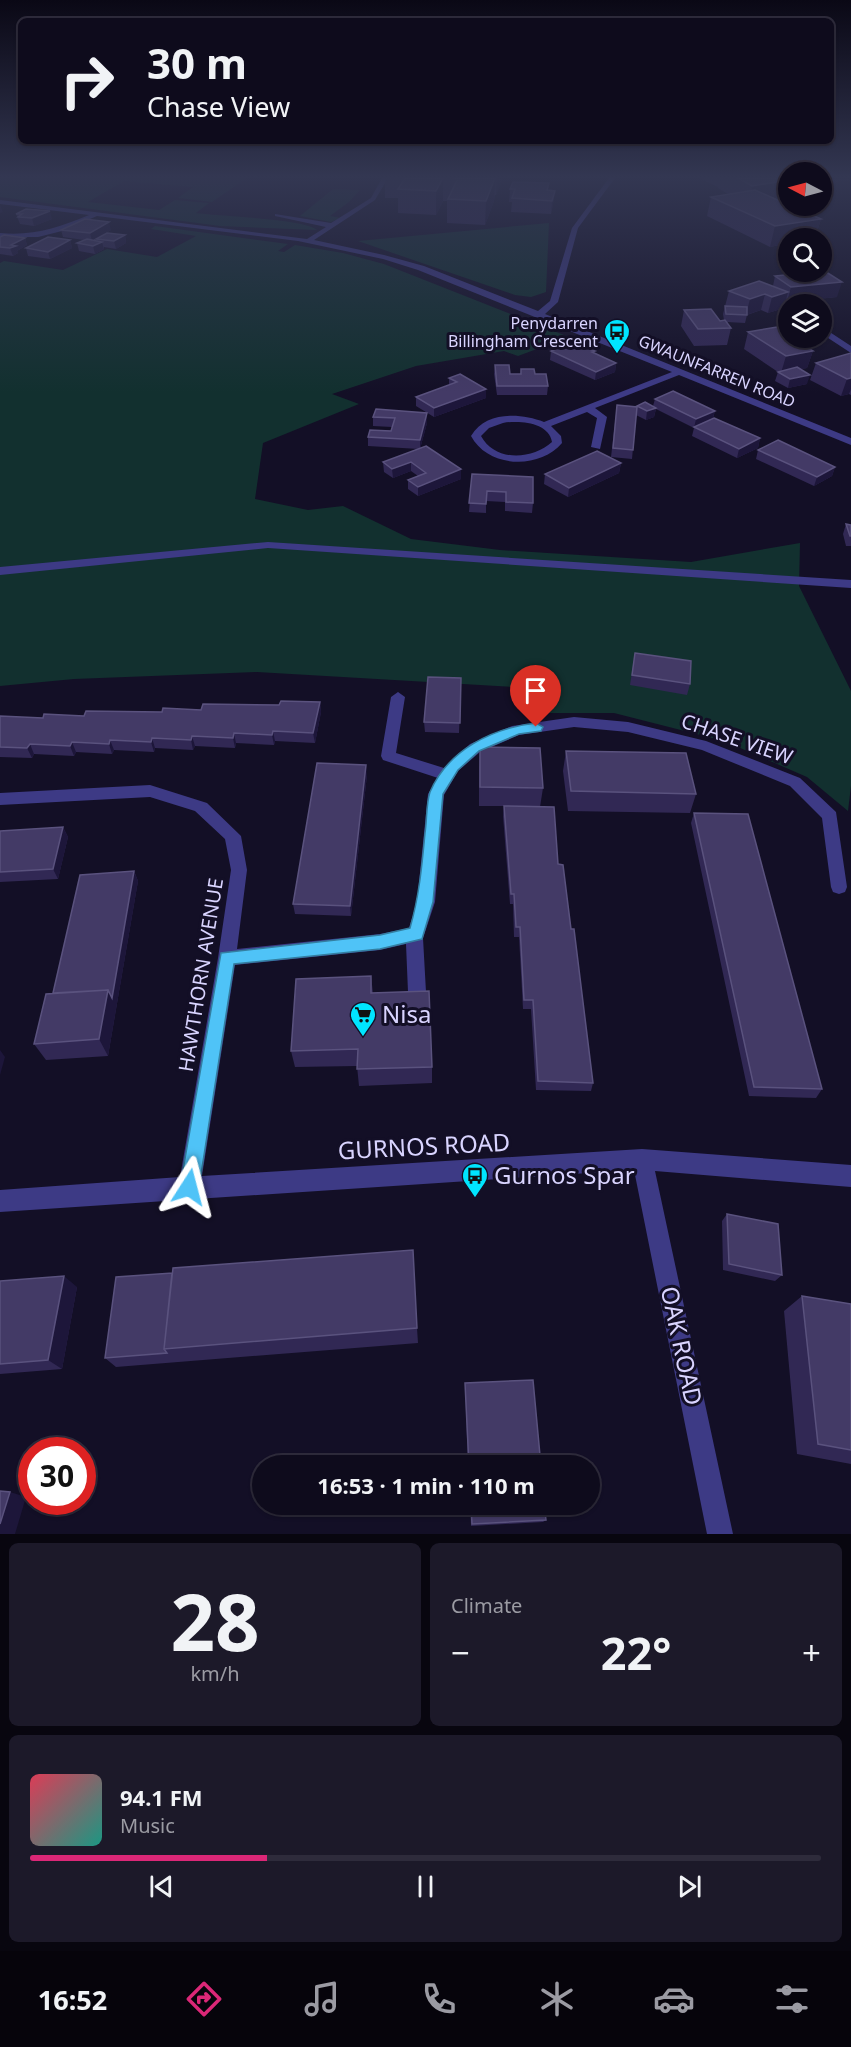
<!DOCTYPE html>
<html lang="en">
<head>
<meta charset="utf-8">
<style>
  body { margin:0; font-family:"Noto Sans",sans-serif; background:#1c1929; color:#f1f3f6; height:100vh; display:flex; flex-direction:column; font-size:22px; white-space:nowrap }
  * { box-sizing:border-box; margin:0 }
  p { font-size:20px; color:#9b9ba3 }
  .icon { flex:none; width:33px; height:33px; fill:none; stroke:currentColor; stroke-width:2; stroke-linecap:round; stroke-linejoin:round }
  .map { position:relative; height:1534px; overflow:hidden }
  .details { display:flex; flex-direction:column; gap:9px; padding:9px; background:#08060f; flex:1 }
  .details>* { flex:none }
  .hud { position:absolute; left:18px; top:18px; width:816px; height:126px; border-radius:9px; box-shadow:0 2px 4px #0004,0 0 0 2px #2e2b3b; background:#0e0b1c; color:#f1f3f6; overflow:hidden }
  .needle { width:39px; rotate:276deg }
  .buttons { position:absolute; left:778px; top:162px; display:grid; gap:12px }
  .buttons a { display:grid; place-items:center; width:54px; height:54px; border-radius:50%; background:#0e0b1c; box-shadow:0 2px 4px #0004,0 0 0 2px #2e2b3b; font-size:30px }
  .speed { position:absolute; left:18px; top:1437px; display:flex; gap:12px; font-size:30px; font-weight:700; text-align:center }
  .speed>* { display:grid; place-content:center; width:78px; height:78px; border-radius:50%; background:#0e0b1c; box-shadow:0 2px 4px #0004,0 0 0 2px #2e2b3b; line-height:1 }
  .speed .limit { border:9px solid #d22; background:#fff; color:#111 }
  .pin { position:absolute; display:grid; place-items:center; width:51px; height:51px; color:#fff; margin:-62px -26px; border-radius:50% 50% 50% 0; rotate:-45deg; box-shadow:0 0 6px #0007 }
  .pin .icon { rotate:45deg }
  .me { position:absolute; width:66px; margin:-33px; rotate:9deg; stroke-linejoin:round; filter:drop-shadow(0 0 4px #0008) }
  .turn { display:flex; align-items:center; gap:21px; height:126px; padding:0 30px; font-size:27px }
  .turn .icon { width:78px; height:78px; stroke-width:2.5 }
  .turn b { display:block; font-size:42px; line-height:51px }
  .big { font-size:45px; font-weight:700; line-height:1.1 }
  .details .tile { flex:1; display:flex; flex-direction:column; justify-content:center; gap:9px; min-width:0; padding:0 21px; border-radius:9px; background:#1c1929 }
  .details .dial { align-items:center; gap:0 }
  .dial b { font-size:78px; line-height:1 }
  .song { display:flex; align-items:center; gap:18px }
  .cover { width:72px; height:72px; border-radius:9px; background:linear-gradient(135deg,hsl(350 70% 55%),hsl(170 70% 35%)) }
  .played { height:6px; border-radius:3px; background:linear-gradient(90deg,#db2777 30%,#2e2b3b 30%) }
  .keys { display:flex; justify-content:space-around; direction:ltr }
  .heat { display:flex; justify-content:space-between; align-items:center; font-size:33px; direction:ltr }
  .details .tiles { flex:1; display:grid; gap:9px; grid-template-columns:1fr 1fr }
  .tile:last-child { grid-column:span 2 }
  .trip { position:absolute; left:252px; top:1455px; width:348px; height:60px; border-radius:30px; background:#0e0b1c; box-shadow:0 2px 4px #0004,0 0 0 2px #2e2b3b; font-weight:700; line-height:60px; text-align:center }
  .tabs { display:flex; height:96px; justify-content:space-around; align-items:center; background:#06040b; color:#9b9ba3 }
  .tabs .icon { width:42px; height:42px }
  .tabs .active { color:#db2777 }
  .tabs b { font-size:27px; color:#f1f3f6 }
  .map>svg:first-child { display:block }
  .green { fill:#12302f }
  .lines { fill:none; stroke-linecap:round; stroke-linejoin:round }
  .minor { fill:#3d3a85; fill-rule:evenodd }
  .wall { fill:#312854 }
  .shaded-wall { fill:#1d163a }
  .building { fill:#433a66; stroke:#5a527e; stroke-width:1.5 }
  .route { fill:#4fc3f7; stroke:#337fa1; stroke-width:1.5 }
  .labels { text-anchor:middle; stroke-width:6; stroke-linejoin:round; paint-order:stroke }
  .far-poi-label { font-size:16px; fill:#d9d4ff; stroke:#130f26; text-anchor:end }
  .far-street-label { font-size:16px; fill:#d9d4ff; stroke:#130f26 }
  .street-label { font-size:20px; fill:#d9d4ff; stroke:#130f26 }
  .near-poi-label { font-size:24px; fill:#d9d4ff; stroke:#130f26; text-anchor:start }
  .near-street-label { font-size:24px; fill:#d9d4ff; stroke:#130f26 }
</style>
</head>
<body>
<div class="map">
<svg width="851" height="1534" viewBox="0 0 851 1534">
  <rect width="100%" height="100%" fill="#130f26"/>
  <path class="green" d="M0,178H247L212,202L178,198L193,187L124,181L88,202L159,210L175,200L209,203L196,213C216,216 307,219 317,230L220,226L0,197Z
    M333,189L360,190L349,202L330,216L341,218L331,222L300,216Z
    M549,223L546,292L531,297L515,295L358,241Z
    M155,226L288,244L278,251L284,252L295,245L343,253L384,264L569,337L518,356L504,351L416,366L332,394L359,404L263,443L255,499L308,510L343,506L411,539L500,550L691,562L800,543L799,586L851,691V786L848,811L807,777L724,741L614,713H548L547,689L257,672L74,679L0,686V263L4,261L63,270L107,249L157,257L196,236L151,229Z"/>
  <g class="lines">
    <path class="minor" d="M382,178H388L375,200L314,240L384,255L424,266L538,311L550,301L572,228L609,178H615L578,228L558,302L545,314L851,438V445L679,375L595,408L607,417L600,449L591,447L597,418L587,412L551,426L561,436L562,443C539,470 488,468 471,436C486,411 520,413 544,422L672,372L418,270L383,259L298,241L97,216L62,231L38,237H0V233C33,236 58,228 89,215L0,204V200L307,239L326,227L275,216V214L331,223L371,198ZM503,423C519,420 549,422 552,442C532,460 495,462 481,436L489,428Z
      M822,327L851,346V353L822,334Z
      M268,542L851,580V588L268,548L0,575V567Z
      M398,692L405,697L396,753L444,768L470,744L512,726L574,717L628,722L706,741L800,778L836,812L847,887L845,892L839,894L833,892L831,887L822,818L790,786L702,750L628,732L574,727L519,735L480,752L458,771L444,795L435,902L423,938L426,992L424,998L417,1000L410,998L408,992L406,944L380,950L235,965L202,1176L642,1149L851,1165V1187L655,1171L733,1534H707L634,1170L0,1212V1190L180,1177L218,958L231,870L225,839L195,811L150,797L0,805V793L150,785L207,803L241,836L247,870L237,949L380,934L409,928L417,902L428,794L438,778L383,760L381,756L391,697Z"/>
  </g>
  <path class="wall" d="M385,178H503L496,195H495L494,201L485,225L447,223V201H443L436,215L398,213V198H385Z
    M699,178H789V199L779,200L821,219L815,238H789V243L770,247L707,216L711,197L728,194L718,188V187Z
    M822,178H851V179L830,183Z
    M549,183L548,190L555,191L553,204L551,214L511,212L512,202H509L510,189Z
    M16,214L52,219L34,226L20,224Z
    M61,230H111L93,240L97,241L96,239L125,235L126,243L116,249L104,247V249L95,254L79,251L77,243L84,240L63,237Z
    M0,237L25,238L27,245L17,251L18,253L13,256L0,254Z
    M70,240L72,248L50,259L28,256L26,248Z
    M775,276L837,297L787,302H786L784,308L768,313L761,310L747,315L745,323L727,322L731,328L727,345L694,346L681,326L684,310L720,321L724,320L723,314L729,291L773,286Z
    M748,332L804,344V346L813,351L807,368L801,369L807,384L788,388L775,381L778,372L744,349Z
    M551,351H595L594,354L616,363L615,372L595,380L550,360Z
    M851,353V395L849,394L841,396L810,380L816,363Z
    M495,365L510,374H520L521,369L535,374L548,386L547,395H497L494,374Z
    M449,378L486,398L434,417L416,406V397L449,385Z
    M655,399L715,411L713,418L760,438L758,448L737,458L692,436L694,428L656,409L654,417L646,420L636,415L632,459L611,457L617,405L636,407L637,406H653Z
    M376,409L427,423L420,449L461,479L418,496L408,489V480L418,476L411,471L393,478L384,472L383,462L419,449L368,446V437L391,431L392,427L373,426V417Z
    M758,450L835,467L832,476L814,486L756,459Z
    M621,463L619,473L568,497L544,484L545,474Z
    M472,474L533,503L532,513L505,511V502L486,501V513L469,512Z
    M846,524L851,525V546H846L843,534Z
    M635,653L690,684L687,695L630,685Z
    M461,678L459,733L425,732L424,722Z
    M320,702L321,712L315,743L275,741L274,745L236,743L235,748L195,746L193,750L155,748L154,752L114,750L112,754L76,752L74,756L34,754L32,758L0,757V716L43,718L201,710Z
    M480,747L543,788L540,807L558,864L571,929L593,1083L591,1091L536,1090L531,1009H523L519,937H514L513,904H510L503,816L504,806H479V767Z
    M566,751L696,794L690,813L568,811L563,771Z
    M367,775L351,916L295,914L293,904Z
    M694,813L822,1089L816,1098L749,1096L691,823Z
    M63,827L68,837L58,879L0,882V831Z
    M134,871L138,881L108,1056L46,1060L34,1044Z
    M371,976L373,993L432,1067V1083L359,1086L357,1066L295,1067L291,1051Z
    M727,1214L782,1275L775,1281L723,1270L722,1221Z
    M116,1277L417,1328L418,1343L116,1367L105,1358Z
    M0,1281L77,1287L62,1369L0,1374Z
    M802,1296L851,1304V1464L797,1454L784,1311Z
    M465,1383L541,1466H468L465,1387Z
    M470,1504H544L546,1520L543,1522L471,1526Z"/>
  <path class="shaded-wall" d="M443,178V201L436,215V191Z
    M495,178L494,201L485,225L486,201Z
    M497,178H503L496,195Z
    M789,178V199L748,205L752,186Z
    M822,178H826V181H822Z
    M832,178H851V179L830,183Z
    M555,191L553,204L551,214L552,201Z
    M0,205L3,212L0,213Z
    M50,211L52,219L34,226L32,218Z
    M821,219L815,238H789V243L770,247L775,226Z
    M109,222L111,230L92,241L90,233Z
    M125,235L126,243L116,249L114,241Z
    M25,238L27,245L17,251L18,253L13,256L10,248L11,245Z
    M70,240L72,248L50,259L48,252Z
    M102,242L104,249L95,254L93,246Z
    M842,282L837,297L787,302L791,287Z
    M788,292L784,308L768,313L772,297Z
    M765,294L761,310L746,315L750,299Z
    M804,344L802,353L813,351L807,368L781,373L786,356L802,345Z
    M616,363L615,372L595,380L596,372Z
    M810,375L807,384L788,388L790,379Z
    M851,378V389L849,394L841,396L847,379Z
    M486,389V398L434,417V408Z
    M656,408L654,417L646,420L647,411Z
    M715,411L712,420L694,428L696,419Z
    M427,413V423L420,449V440Z
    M760,438L758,448L737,458L739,449Z
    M411,462V471L393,478L392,469Z
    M621,463L619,473L568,497L569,488Z
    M835,467L832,476L814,486L817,477Z
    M461,469V479L418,496V487Z
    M320,702L321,712L315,743L313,733Z
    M273,731L275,741L274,745L272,735Z
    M234,733L236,743L235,748L233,738Z
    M192,736L195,746L193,750L191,740Z
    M152,738L155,748L154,752L151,742Z
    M110,740L114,750L112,754L109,744Z
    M72,742L76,752L74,756L70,746Z
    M30,744L34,754L32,758L27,748Z
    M366,765L367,775L351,916L350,906Z
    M63,827L68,837L58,879L53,869Z
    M134,871L138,881L108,1056L99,1039L108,990Z
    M0,1050L5,1057L0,1075Z
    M64,1276L77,1287L62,1369L48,1360Z
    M10,1492L26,1497L15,1534H0V1524Z"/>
  <path class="building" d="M405,178H443L436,191L398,189Z
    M452,178H495L486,201L448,199L458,178Z
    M738,178H789V180L752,186Z
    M513,182L549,183L547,190L555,191L552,201L512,198L515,189H510Z
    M755,190L789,205V206H791L821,219L775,226L711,197Z
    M26,209L50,211L32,218L18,217L22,214H16Z
    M85,219L109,222L90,233L61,230Z
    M107,233L125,235L114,241L96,239Z
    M4,235L25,238L11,245L16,246L10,248L0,247V237Z
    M48,237L70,240L48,252L26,248Z
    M87,239L102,242L93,246L77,243Z
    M823,270L842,282L791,287L775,276L814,272H822Z
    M759,281L788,292L772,297L765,294L750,299L729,291Z
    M725,306L747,307V315L726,314Z
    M711,309L720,321L725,320L731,328L698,329L684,310Z
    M777,327L789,335V338H793L804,344L802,345L813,351L786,356L748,332Z
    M571,343L595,351L592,352L616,363L596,372L551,351Z
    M851,353V378L847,379L816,363Z
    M495,365H509L510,374H521V369H534L535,374H546L548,386H497Z
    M797,367L810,375L790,379L778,372Z
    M460,374L486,389L434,408L416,397L457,382L449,378Z
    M673,391L715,411L696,419L655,399Z
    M645,402L656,408L647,411L637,406Z
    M617,405L637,407L633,450L613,448Z
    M376,409L427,413L420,440L368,437L370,430L391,431L395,418L373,417Z
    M714,418L760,438L739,449L694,427Z
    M778,440L835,467L817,477L758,450Z
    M426,446L461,469L418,487L408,480L426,473L411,462L392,469L383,462Z
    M597,451L621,463L569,488L545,474Z
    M472,474L533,477V503L506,502V492L487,491L486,504L469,503Z
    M846,524L851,525V536H850Z
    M635,653L691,661L690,684L632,675Z
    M428,677L461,678L460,723L424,722Z
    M281,701L320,702L313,733L273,731L272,735L234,733L233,738L192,736L191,740L152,738L151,742L110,740L109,744L72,742L70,746L30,744L27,748L0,747V716L43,718L44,714L84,716L86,711L162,712L163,708L201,710L203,704L279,705Z
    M480,747L540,748L543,788L480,787Z
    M566,751L686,753L696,794L571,791Z
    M317,763L366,765L350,906L293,904Z
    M504,806L554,807L558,864L563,865L571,929H574L593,1083L538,1081L533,1000H524L520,927H516L514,894H511Z
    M694,813L748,814L822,1089L754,1087Z
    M63,827L53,869L0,872V831Z
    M134,871L112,998L108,990L53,993L80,875Z
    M371,976V993L429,991L432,1067L357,1069L358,1049L291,1051L296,979Z
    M108,990L99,1039L34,1044L46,994Z
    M727,1214L778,1224L782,1275L729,1264Z
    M413,1250L417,1328L164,1349L173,1268Z
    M172,1273L164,1349L167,1353L105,1358L116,1277Z
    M64,1276L48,1360L0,1364V1281Z
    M802,1296L851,1304V1450L818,1444Z
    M533,1380L541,1466H469L465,1383Z
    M0,1491L10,1492L0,1524Z
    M471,1504H544L546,1520L472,1524Z"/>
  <linearGradient id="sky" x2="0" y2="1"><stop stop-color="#0a0815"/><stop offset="0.45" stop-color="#333752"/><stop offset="1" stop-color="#333752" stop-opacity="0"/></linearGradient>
  <rect width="851" height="393" fill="url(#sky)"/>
  <path class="route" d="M536,723L543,727L541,731L519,734L479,751L458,770L443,794L433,902L422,939L380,949L234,964L199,1187L196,1194L189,1197L183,1194L180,1187L221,953L380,935L410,928C419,897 422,866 425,833C427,821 426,804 430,792C448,750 492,728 536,723Z"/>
  <defs>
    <symbol id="bus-pin" viewBox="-11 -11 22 30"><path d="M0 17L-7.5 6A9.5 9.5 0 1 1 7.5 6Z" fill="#00e5ff" stroke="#130f26"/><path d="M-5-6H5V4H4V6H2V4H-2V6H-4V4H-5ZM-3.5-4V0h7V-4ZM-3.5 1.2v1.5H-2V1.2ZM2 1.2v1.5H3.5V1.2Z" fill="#111"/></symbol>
    <symbol id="supermarket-pin" viewBox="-11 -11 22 30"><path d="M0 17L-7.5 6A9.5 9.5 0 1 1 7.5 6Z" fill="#00e5ff" stroke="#130f26"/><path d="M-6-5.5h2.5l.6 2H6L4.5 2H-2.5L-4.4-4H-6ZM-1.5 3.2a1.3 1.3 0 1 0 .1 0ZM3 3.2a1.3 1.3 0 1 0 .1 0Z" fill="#111"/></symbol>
  </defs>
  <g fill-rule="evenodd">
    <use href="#bus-pin" x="602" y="317" width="30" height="40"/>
    <use href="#supermarket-pin" x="348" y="1000" width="30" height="40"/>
    <use href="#bus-pin" x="460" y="1161" width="30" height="40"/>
  </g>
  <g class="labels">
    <g class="far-poi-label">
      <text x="598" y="329">Penydarren<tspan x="598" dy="18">Billingham Crescent</tspan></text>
    </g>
    <g class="far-street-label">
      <text transform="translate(717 371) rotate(22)" y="6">GWAUNFARREN ROAD</text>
    </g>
    <g class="street-label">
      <text transform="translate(737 739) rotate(19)" y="7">CHASE VIEW</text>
      <text transform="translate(201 975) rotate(-81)" y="7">HAWTHORN AVENUE</text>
    </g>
    <g class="near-poi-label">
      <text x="382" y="1023">Nisa</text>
      <text x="494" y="1184">Gurnos Spar</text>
    </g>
    <g class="near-street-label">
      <text transform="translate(424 1147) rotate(-3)" y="8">GURNOS ROAD</text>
      <text transform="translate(681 1346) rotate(78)" y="8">OAK ROAD</text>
    </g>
  </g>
</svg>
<div class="buttons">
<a><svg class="needle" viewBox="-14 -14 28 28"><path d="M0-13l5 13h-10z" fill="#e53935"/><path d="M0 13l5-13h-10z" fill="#9b9ba3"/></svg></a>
<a><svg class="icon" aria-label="search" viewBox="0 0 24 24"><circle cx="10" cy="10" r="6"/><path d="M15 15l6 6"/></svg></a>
<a><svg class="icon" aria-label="layers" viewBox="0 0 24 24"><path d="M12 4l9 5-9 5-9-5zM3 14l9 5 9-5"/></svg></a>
</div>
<div class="speed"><div class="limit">30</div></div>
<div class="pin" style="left:536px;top:727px;background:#d93025"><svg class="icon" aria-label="arrive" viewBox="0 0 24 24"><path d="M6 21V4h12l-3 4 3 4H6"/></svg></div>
<svg class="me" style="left:189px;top:1187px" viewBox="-20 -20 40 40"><path d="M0-17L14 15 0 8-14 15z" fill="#4fc3f7" stroke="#fff" stroke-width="4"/></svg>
<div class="trip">16:53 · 1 min · 110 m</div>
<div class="hud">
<div class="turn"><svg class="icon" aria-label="right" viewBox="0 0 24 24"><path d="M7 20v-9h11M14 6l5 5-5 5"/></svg><div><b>30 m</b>Chase View</div></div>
</div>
</div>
<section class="details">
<div class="tiles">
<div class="tile dial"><b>28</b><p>km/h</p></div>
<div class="tile"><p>Climate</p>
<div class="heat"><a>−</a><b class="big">22°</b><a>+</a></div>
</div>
<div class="tile">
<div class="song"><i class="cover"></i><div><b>94.1 FM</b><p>Music</p></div></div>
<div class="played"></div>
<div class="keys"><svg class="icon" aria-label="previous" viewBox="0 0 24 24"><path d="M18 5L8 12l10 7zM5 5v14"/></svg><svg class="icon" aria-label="pause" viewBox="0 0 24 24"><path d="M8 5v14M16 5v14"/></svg><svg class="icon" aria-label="next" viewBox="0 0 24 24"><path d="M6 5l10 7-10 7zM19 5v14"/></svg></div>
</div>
</div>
</section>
<nav class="tabs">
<b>16:52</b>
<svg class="icon active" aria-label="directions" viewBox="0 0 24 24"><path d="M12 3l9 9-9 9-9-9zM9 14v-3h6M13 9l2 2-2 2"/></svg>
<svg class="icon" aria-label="music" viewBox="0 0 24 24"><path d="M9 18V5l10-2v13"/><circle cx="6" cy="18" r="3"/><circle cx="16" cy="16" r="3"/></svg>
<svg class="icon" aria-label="phone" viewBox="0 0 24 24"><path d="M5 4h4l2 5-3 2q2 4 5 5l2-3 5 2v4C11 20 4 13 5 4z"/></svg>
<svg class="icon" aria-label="climate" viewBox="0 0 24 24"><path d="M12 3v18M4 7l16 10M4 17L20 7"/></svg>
<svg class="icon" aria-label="car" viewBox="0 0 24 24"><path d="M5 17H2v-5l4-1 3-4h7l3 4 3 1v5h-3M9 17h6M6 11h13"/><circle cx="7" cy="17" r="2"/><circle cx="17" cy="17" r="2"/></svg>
<svg class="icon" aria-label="filters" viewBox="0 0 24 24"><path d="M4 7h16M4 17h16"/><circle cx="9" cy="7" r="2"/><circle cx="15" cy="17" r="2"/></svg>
</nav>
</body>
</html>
